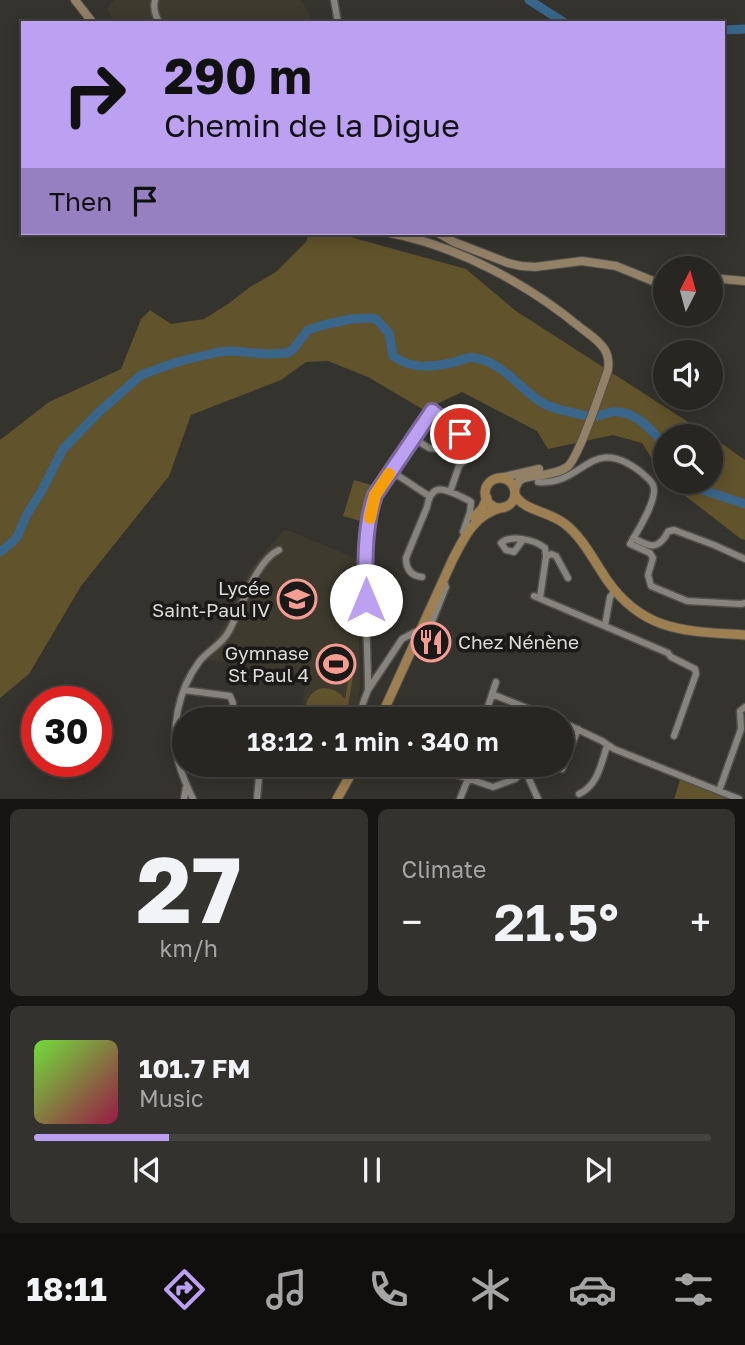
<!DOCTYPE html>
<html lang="en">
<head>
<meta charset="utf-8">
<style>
  body { margin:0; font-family:"Golos Text",sans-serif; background:#34322f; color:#f1f3f6; height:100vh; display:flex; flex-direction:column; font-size:26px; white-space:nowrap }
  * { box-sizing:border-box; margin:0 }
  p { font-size:23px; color:#a5a5a5 }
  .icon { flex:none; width:38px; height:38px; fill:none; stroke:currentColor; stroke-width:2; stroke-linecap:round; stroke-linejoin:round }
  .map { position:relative; height:799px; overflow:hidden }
  .side { display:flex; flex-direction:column; gap:10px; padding:10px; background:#161513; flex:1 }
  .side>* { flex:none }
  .guide { position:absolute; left:21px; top:21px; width:704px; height:214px; border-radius:0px; box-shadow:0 4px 18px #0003,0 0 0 2px #444340; background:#bca0f2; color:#111; overflow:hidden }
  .needle { width:46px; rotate:6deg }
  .buttons { position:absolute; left:653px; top:256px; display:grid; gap:14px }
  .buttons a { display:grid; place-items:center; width:70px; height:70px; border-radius:50%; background:#282622; box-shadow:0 4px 18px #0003,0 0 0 2px #444340; font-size:35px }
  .speed { position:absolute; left:21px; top:686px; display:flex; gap:14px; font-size:35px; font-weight:700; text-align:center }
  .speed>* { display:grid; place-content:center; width:91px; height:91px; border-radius:50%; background:#282622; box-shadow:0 4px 18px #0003,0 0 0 2px #444340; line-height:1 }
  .speed .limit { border:10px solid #d22; background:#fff; color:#111 }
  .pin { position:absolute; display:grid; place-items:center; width:60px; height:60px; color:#fff; margin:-30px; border:4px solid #fff; border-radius:50%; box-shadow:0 2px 7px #0007 }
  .me { position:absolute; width:77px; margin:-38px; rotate:0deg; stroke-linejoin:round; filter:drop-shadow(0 0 5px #0008) }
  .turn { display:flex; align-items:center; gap:24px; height:147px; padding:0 28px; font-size:32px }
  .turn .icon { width:91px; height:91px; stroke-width:2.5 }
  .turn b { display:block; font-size:49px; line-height:60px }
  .then { display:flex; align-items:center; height:66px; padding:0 28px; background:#0003; gap:14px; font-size:26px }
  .big { font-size:52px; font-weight:600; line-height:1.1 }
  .side .tile { flex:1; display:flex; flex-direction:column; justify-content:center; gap:10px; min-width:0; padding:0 24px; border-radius:10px; background:#34322f }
  .side .dial { align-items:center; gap:0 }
  .dial b { font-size:91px; line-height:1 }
  .song { display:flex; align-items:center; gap:21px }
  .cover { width:84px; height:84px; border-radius:10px; background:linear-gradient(135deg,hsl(100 70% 55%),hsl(340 70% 35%)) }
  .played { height:7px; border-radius:4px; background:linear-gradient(90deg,#bca0f2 20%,#444340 20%) }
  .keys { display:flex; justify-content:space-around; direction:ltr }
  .heat { display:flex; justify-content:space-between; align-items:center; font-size:38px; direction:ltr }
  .side .tiles { flex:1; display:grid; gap:10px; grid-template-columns:1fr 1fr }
  .tile:last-child { grid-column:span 2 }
  .trip { position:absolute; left:172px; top:707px; width:402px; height:70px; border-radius:35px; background:#282622; box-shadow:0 4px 18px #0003,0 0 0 2px #444340; font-weight:600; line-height:70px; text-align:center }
  .tabs { display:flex; height:112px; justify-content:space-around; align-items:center; background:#100f0e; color:#a5a5a5 }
  .tabs .icon { width:49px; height:49px }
  .tabs .selected { color:#bca0f2 }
  .tabs b { font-size:32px; color:#f1f3f6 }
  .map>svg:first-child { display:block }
  .built { fill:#3f3a2e }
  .green { fill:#61532c }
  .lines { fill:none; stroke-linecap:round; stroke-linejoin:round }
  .river { stroke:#3a668b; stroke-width:9 }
  .minor-casing { stroke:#52504c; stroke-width:9 }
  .secondary-casing { stroke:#52504c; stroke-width:10 }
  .primary-casing { stroke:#52504c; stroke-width:11 }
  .minor { stroke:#87847d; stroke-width:6 }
  .secondary { stroke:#928167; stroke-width:8 }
  .primary { stroke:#9d7f51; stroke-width:9 }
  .route-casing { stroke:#7a689d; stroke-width:18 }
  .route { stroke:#bca0f2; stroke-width:12 }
  .slow { stroke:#f59e0b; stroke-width:12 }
  .labels { text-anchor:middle; stroke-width:7; stroke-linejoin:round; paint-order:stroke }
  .poi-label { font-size:19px; fill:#dedcd8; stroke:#1b1a18; text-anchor:end }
</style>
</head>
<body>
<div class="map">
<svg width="745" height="799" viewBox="0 0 745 799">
  <rect width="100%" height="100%" fill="#35332d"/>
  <path class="built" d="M114,0H301L314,23H114L107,8Z
    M284,530L290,531L357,559L360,689L356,719H300L307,675L201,659L220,631L251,568Z"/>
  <path class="green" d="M309,233H336L466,269L516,311L710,436H665V480L642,443L613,435L548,449L537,431L462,392L424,410L368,377L328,361L306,362L281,380L191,415L169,476L81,586L29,674L0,698V440L49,402L121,369L141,319L150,310L171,324L204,319L228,304L250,287L276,272L306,242Z
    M711,436L745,460V540L741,539L666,481H710Z
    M354,480L375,486L364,522L343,516Z
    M349,675L353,676L346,719H304C305,712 305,702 310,696C320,682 338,689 345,699Z
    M680,780L728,799H674Z"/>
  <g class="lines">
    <path class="river" d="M529,0L565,23
      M723,30L745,29
      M689,481L700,489L745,504
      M0,552L10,544L17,537L27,514L41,492L63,449L99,412L141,375L177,362L218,352L232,351L267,354L288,353L294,348L308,330L327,324L351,319L372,318L377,320L389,333L393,356C412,370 433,367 455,362C462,360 468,356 476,358C503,363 517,386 538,400C552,410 573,412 590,417C598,417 604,413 612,412C636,410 651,430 665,445"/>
    <defs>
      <path id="minor" d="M155,0C153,9 155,16 160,23
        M334,0L338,23
        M413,438L429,448L467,452L472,448
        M391,471L429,496
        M538,482C585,486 590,432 642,473C646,477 651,480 653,485C659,498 637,532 630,544L650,553L653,558L648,575L651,586L687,601L741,604L745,603
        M633,538C647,544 654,552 665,537C669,530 666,532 674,530L714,545L745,559
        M523,540L514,552L506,550L501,543C511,534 535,540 545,548L546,557L540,598
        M546,557L551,554L556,556L568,578
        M422,577C411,576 406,569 406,558L427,507C432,478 450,492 468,500L471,502L470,512L463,532
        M534,596L668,653L671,657L695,669L696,674L674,736
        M423,625L432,622L446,587L443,580
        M605,625L610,597L615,591
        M184,690L230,696L233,703L231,719
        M368,690C368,638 362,584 368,532C370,519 371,507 375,495L432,411L460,434L472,448L471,454L459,466L450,492
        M492,694L554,719
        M360,719L363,703L368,690L402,639L415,632L420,633
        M484,719L496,682
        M562,722L602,741L614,749L739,799
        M428,765L493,787L515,779L525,770L527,765
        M562,769L578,729
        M525,770L538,799
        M464,777L468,765
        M719,791L741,729L740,711L745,707
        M579,794C598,785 601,764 607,746
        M184,799L186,787
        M193,799C188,788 182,776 179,764C170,730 178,690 199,662C208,650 223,644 229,631C241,609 256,560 279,550
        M257,799L260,765
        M460,799L468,779"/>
      <path id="secondary" d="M75,0L93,23
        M390,233C458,246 529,285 581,328C589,334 600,341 605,350C609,357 609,363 608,370C602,387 578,460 567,467C556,475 537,475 524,478L519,481L515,489
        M438,233L454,242L508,263L521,266L535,267L582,261L616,266L653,281L665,280
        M710,278L745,281
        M499,478L539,469"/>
      <path id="primary" d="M485 493a15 15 0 1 1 30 0a15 15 0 1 1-30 0Z
        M515,495C524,511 549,511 565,524C583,538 594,561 607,580C644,633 687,631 745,635
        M474,517L482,509L487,498
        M380,719L452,561C465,535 475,514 504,507
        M337,799L356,765"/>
    </defs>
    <use href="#minor" class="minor-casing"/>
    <use href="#secondary" class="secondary-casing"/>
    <use href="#primary" class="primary-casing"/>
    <use href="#minor" class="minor"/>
    <use href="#secondary" class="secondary"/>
    <use href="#primary" class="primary"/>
  </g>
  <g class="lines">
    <defs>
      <path id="route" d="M366,600C365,565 364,527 375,495L432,411L460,434"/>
    </defs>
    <use href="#route" class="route-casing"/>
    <use href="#route" class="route"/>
    <path class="slow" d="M370,518L375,495L389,474"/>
  </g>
  <defs>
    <symbol id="school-ring" viewBox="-11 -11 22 22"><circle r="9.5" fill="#1b1a18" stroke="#f59c93" stroke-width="1.5"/><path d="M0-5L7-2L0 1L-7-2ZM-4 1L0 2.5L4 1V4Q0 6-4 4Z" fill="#f59c93"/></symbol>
    <symbol id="restaurant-ring" viewBox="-11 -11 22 22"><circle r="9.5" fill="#1b1a18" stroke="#f59c93" stroke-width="1.5"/><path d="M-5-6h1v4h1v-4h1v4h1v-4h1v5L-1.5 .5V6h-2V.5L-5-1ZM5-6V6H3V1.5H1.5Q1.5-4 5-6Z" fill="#f59c93"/></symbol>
    <symbol id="stadium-ring" viewBox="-11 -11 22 22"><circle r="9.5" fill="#1b1a18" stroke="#f59c93" stroke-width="1.5"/><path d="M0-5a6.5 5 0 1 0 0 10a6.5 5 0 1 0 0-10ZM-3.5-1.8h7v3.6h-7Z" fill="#f59c93"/></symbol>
  </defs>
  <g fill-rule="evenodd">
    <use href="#school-ring" x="275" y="577" width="44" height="44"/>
    <use href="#restaurant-ring" x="409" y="620" width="44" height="44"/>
    <use href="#stadium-ring" x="314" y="642" width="44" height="44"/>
  </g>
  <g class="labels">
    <g class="poi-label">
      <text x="270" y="595">Lycée<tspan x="270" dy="22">Saint-Paul IV</tspan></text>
      <text x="458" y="649" text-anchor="start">Chez Nénène</text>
      <text x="309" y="660">Gymnase<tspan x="309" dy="22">St Paul 4</tspan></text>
    </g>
  </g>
</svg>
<div class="buttons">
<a><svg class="needle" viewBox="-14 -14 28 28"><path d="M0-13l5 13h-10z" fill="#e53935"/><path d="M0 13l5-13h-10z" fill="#a5a5a5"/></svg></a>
<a><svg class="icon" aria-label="sound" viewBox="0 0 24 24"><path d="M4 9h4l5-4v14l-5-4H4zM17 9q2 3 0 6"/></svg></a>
<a><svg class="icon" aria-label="search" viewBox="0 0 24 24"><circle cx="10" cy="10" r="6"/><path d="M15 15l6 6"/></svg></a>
</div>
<div class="speed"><div class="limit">30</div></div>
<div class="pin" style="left:460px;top:434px;background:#d93025"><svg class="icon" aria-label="arrive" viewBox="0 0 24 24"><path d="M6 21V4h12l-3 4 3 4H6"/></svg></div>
<svg class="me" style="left:366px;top:600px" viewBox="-20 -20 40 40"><circle r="19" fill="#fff"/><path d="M0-13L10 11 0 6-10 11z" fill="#bca0f2"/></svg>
<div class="trip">18:12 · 1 min · 340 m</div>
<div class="guide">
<div class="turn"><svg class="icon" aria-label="right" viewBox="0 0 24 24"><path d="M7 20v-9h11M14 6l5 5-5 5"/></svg><div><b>290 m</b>Chemin de la Digue</div></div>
<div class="then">Then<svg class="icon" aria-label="arrive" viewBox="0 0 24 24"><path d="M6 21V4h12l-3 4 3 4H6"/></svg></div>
</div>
</div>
<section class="side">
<div class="tiles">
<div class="tile dial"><b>27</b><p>km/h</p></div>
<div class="tile"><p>Climate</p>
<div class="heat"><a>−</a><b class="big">21.5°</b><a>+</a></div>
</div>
<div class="tile">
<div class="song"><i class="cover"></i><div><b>101.7 FM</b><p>Music</p></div></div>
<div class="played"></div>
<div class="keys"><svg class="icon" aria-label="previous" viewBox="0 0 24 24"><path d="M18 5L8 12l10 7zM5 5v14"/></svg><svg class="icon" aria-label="pause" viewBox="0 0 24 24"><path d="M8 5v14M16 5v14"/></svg><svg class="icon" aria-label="next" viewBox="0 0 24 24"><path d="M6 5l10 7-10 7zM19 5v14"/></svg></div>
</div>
</div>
</section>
<nav class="tabs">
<b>18:11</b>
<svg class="icon selected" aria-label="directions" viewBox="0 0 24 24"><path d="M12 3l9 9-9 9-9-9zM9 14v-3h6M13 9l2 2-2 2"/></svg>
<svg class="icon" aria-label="music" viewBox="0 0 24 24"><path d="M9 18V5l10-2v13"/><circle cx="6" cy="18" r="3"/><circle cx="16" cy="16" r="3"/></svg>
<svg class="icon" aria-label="phone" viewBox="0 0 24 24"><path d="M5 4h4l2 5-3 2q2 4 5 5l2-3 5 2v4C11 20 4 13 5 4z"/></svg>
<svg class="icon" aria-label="climate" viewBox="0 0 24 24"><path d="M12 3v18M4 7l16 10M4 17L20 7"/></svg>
<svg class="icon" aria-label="car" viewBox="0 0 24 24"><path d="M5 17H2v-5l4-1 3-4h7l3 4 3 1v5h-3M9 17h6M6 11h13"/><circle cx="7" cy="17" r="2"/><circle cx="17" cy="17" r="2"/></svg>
<svg class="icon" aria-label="filters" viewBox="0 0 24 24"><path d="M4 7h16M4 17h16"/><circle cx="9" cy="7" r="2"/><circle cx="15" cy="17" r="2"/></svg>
</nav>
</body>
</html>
